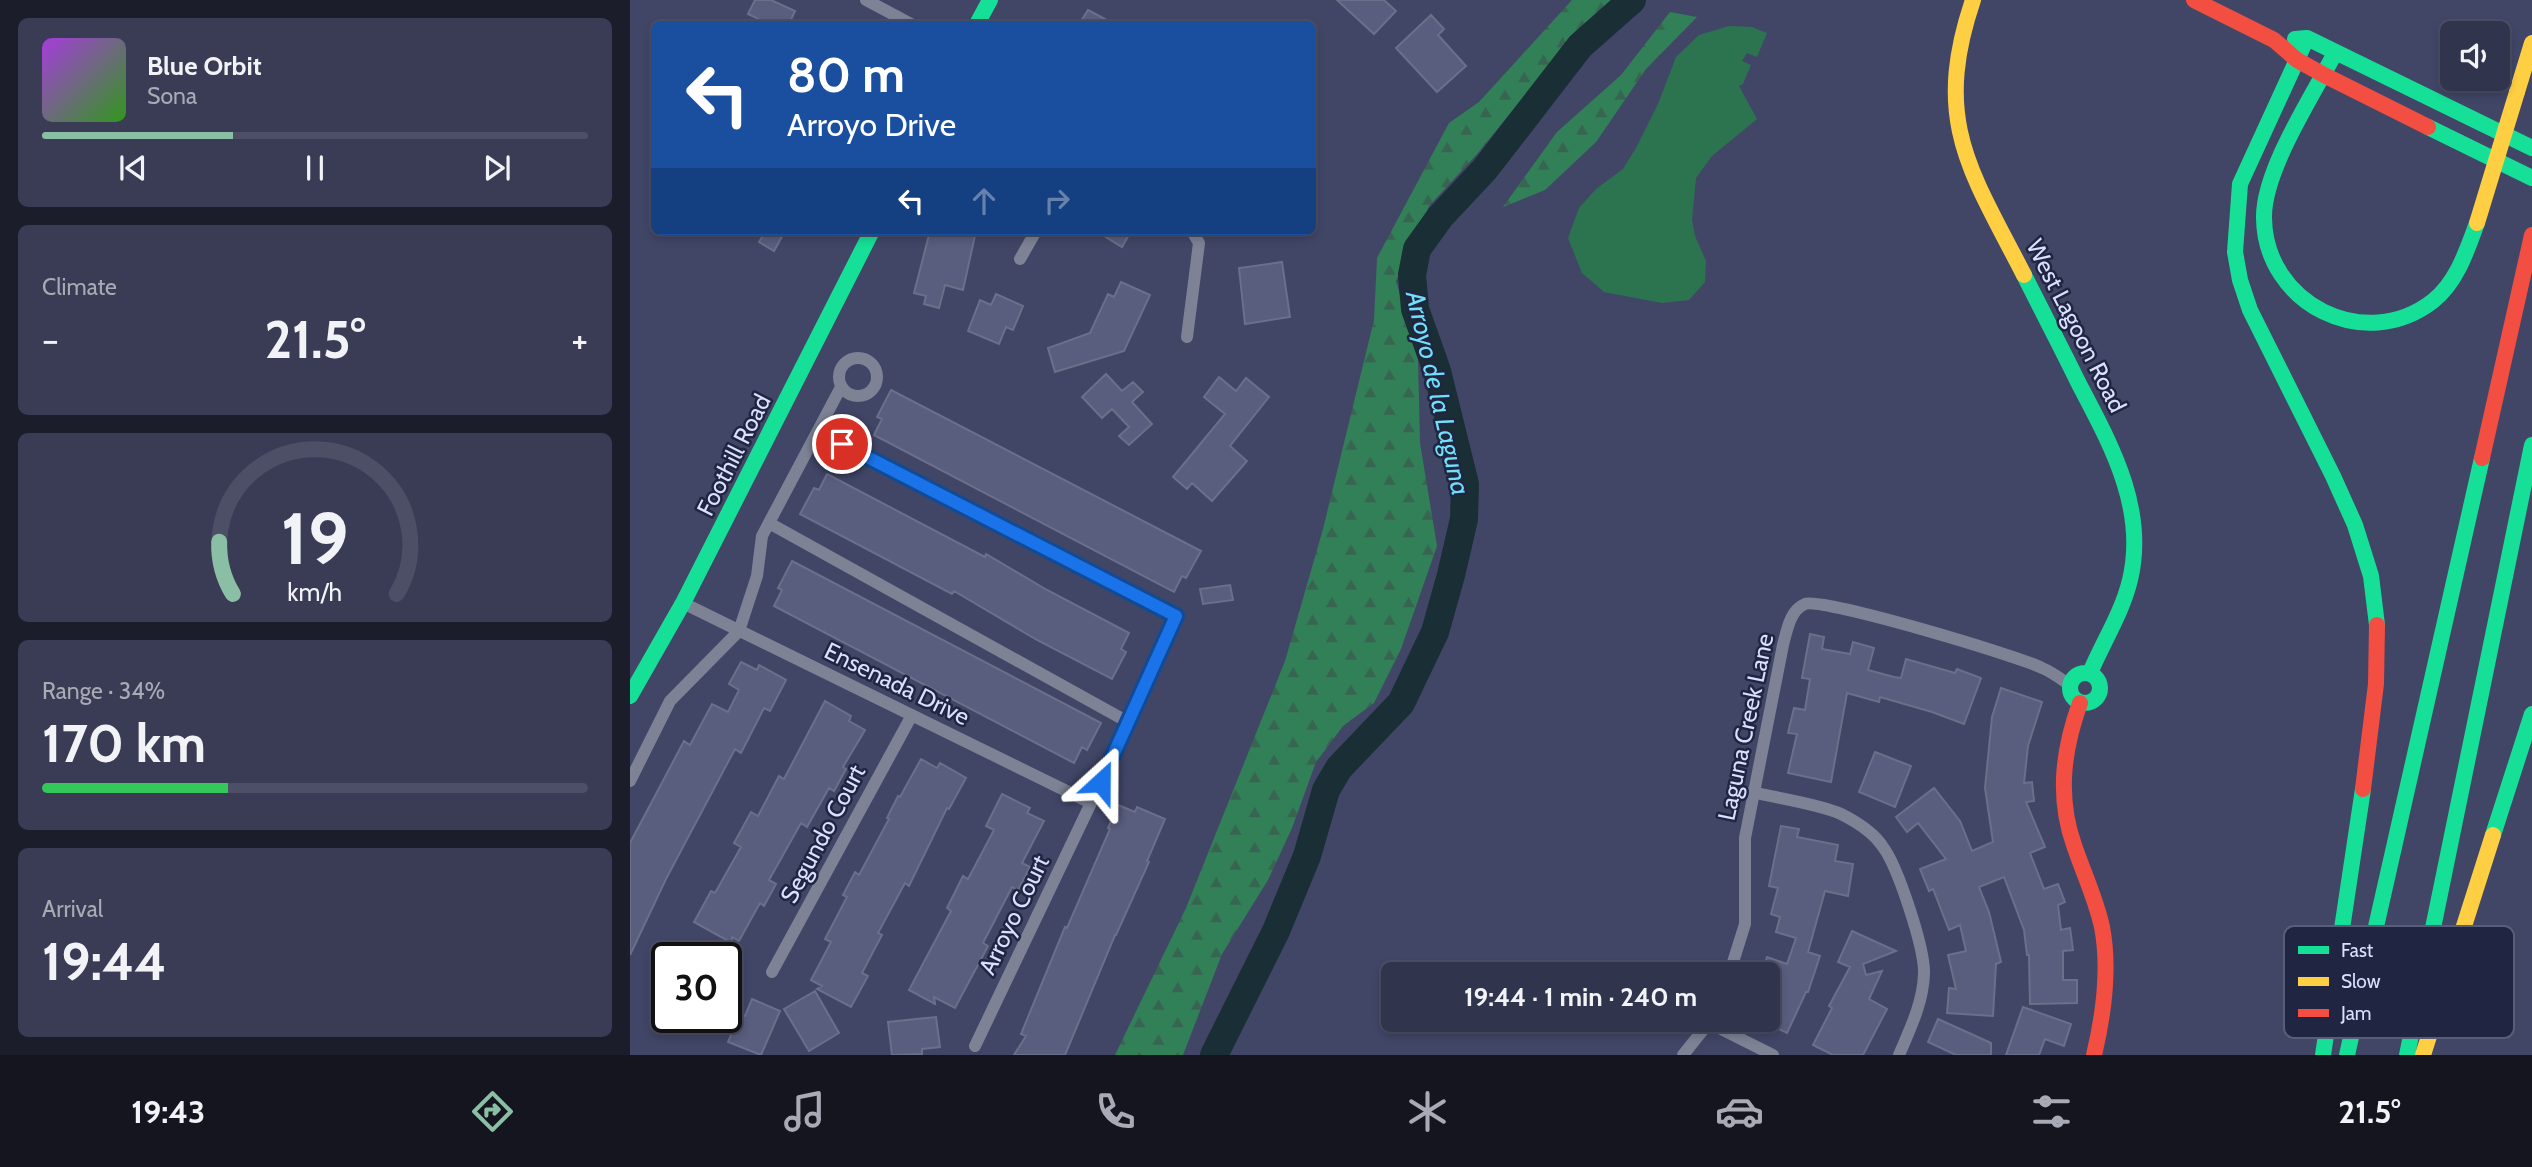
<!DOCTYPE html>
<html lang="en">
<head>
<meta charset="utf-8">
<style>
  body { margin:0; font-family:Cabin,sans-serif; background:#393c54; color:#f1f3f6; height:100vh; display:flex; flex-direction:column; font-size:26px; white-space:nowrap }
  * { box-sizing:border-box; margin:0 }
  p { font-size:23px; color:#a8aab6 }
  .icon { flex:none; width:38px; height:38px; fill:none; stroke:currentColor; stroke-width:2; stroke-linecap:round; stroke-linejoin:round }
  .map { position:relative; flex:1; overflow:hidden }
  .drawer { display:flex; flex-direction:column; gap:18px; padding:18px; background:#1b1d2a; width:630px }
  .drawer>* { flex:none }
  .hud { position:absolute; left:21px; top:21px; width:665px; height:214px; border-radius:10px; box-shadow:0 4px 10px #0003,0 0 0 2px #4c4f65; background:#1a4fa0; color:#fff; overflow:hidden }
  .fabs { position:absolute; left:1810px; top:21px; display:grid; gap:14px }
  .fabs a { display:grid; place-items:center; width:70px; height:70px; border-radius:10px; background:#31344d; box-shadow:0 4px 10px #0003,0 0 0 2px #4c4f65; font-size:35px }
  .speed { position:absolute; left:21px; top:942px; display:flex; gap:14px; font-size:35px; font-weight:700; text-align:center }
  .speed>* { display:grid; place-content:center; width:91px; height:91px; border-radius:50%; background:#31344d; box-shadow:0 4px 10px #0003,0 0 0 2px #4c4f65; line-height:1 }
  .speed .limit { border:4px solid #111; border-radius:10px; background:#fff; color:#111 }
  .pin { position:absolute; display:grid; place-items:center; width:60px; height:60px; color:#fff; margin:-30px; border:4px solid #fff; border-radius:50%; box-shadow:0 2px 7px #0007 }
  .me { position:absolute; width:77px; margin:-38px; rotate:24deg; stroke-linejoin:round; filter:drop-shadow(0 0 5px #0008) }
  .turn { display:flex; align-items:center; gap:24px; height:147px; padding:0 21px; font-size:32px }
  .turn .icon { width:91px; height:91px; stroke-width:2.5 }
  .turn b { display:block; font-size:49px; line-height:60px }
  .lanes { display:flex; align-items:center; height:66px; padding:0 21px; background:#0003; justify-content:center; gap:35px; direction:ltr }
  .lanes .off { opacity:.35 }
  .big { font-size:52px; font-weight:800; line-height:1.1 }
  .drawer .widget { flex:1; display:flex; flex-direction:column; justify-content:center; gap:10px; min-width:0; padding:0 24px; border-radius:10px; background:#393c54 }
  .drawer .dial { align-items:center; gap:0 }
  .dial svg { height:182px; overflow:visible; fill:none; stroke:#4c4f65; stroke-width:7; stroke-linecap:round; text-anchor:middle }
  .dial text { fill:#f1f3f6; stroke:none }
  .song { display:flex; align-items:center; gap:21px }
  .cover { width:84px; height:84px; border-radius:10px; background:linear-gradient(135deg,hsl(280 70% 55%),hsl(110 70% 35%)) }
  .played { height:7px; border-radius:4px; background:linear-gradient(90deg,#8abfa5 35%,#4c4f65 35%) }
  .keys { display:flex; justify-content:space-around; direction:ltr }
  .heat { display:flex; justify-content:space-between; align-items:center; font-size:38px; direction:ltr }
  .charge { height:10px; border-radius:5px; background:linear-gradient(90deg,#34c759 34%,#4c4f65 0) }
  .trip { position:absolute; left:751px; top:962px; width:399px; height:70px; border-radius:10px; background:#31344d; box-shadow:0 4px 10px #0003,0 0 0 2px #4c4f65; font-weight:800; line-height:70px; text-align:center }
  .tabs { display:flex; height:112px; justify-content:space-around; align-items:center; background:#14151f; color:#a8aab6 }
  .tabs .icon { width:49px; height:49px }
  .tabs .active { color:#8abfa5 }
  .tabs b { font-size:32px; color:#f1f3f6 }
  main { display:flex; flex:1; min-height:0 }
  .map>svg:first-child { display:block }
  .green { fill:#2c7450 }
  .forest { fill:url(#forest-firs) }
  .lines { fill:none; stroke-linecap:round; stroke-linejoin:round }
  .river { stroke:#1a2e36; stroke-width:28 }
  .building { fill:#595d7e; stroke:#6a6f8a; stroke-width:2 }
  .street { stroke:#7d8295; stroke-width:12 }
  .fast { stroke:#16e098; stroke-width:16 }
  .slow { stroke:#ffcf43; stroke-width:16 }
  .jam { stroke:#f24e42; stroke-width:16 }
  .slow-bridge { stroke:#ffcf43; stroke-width:16 }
  .route-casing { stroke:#114b97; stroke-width:18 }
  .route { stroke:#1a73e8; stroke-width:12 }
  .labels { text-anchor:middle; stroke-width:5; stroke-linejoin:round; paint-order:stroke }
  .street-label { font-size:24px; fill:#dae1ff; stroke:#202541 }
  .water-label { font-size:26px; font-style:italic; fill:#70dff8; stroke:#202541 }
  .key { fill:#202541; stroke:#585d7a; stroke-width:2 }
  .key-label { font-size:19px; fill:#dae1ff }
</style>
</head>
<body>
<main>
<section class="drawer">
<div class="widget">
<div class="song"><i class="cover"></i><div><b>Blue Orbit</b><p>Sona</p></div></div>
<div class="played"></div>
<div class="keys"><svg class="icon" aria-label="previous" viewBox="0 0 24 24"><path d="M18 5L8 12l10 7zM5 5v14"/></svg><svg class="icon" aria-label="pause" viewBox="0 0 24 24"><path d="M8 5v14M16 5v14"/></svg><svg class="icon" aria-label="next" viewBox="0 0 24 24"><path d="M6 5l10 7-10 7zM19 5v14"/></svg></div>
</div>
<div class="widget"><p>Climate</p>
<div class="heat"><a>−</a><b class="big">21.5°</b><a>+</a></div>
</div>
<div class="widget dial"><svg viewBox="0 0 100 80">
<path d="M14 69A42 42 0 1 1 86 69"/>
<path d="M14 69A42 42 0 0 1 8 46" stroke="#8abfa5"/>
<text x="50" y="56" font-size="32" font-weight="700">19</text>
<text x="50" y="72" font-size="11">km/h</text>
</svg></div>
<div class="widget"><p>Range · 34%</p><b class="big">170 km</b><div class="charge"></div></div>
<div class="widget"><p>Arrival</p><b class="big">19:44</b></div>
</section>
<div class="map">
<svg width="1902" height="1055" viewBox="0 0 1902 1055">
  <defs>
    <pattern id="forest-firs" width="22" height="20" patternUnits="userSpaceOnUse" patternTransform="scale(1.75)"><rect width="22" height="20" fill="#318057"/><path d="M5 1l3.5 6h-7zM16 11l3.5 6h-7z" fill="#386552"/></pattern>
  </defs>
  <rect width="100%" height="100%" fill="#414667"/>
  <path class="green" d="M1099,26L1122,27L1137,33L1127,57L1117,53L1112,61L1121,65L1113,84L1109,86L1127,119L1082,156L1066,178L1062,220L1065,236L1076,261L1075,282L1059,300L1032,303L974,292L952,273L938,238L949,208L966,189L993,169L1006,148L1028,104L1046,57L1069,35Z"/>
  <path class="forest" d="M942,0H981L943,36L847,154L799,206L766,281L788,358L790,443L807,546L771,649L744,703L713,726L686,762L662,828L638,880L592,954L553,1055H485L556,908L655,661L693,529L744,320L747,258L819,123L849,102Z
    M1040,12L1067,17L1016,69L966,142L915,190L873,207L927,132L991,75Z"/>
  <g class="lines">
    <path class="river" d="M584,1055L646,931L677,856L696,790L709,768L771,703L805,632L821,575L834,519L835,484L807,371L785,309L782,275L787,249L810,217L855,169L950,46L1002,0"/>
  </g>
  <path class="building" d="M125,0H141L165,11L159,24H139L118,14Z
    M707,0H754L766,11L744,34Z
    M458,10L484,24H449Z
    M801,15L814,29L808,35L836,66L807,92L766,48Z
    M136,231H155L144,251L129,242Z
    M300,231H346L333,290L315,285L309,308L294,304L296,296L284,293Z
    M466,231H501L492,247Z
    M652,262L660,317L615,324L609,268Z
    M491,282L520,295L494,351L425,372L418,348L460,333L478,294L484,297Z
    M366,294L393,306L383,330L376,327L369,344L338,331L350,300L361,305Z
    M476,374L492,391L503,382L513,392L502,402L522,424L499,445L489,436L499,427L482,409L472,418L452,397Z
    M589,377L606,391L616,378L639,397L600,446L617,461L582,501L562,483L557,489L543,477L595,414L574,397Z
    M261,390L571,551L556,578L552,576L544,592L244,435L252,419L247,417Z
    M197,474L355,557L356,554L417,590L499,633L491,649L496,652L482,679L407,640L324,591L322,594L170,514L184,488L189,490Z
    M162,561L471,723L457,750L452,747L444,763L144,606L152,590L148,588Z
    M600,585L603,600L573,604L570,589Z
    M1180,634L1194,637L1192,649L1220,654L1223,642L1244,648L1238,670L1264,677L1271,678L1276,659L1325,673L1327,669L1351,678L1334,724L1302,712L1250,697L1249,702L1217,693L1201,782L1158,773L1167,734L1158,733L1164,708L1175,710L1180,679L1172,678Z
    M111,662L127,670L129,665L156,680L140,711L134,708L111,753L105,749L36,879L0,955V843L54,741L60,745L82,704L98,712L109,690L99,684Z
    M1371,688L1412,702L1398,746L1394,783L1402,782L1404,801L1396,802L1415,847L1400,853L1414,889L1428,884L1435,902L1428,905L1431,930L1440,928L1443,950L1433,951V980H1447V1003L1400,1004L1399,955H1397L1394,930L1374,877L1349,887L1359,912L1371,962L1366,964L1363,1016L1317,1013L1319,988L1326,989L1318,955L1336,951L1330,925L1319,930L1303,889L1299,891L1290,869L1316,859L1288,823L1277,832L1266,817L1304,788L1330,821L1342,851L1363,842L1355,788L1362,717Z
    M195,701L221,716L219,721L235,730L213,767L216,769L204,791L199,788L177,827L171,823L139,880L146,884L134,906L130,903L109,941L102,937V943L64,922L81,891L85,893L111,847L104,843L121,812L128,816L149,776L154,779Z
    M1245,752L1281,766L1265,807L1229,792Z
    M291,759L307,768L310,763L336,778L319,809L317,808L279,886L275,883L248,933L252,935L232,973L238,976L221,1007L187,989L192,986L181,980L201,942L195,939L217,897L213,895L225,872L229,875L259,819L257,818L268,796L270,797Z
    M372,794L400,808L397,813L414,821L392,863L400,867L388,890L382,887L353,943L358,946L325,1008L304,997L305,1004L279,990L321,911L317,908L333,876L338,879L364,830L356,826Z
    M488,805L505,812L507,807L535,819L517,861L519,862L486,935H485L435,1055H384L396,1036L391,1034L435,927L437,928L480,829L478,828Z
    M1151,826L1169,829L1167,837L1208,845L1205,861L1223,864L1218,896L1195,891L1178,952L1190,956L1178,992H1176L1157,1033L1138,1024V975H1131L1137,957L1157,964L1166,938L1146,932L1150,917L1141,914L1148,888L1139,886Z
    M1222,931L1266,951L1233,964L1236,975L1252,971L1239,999L1257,1009L1233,1055H1203L1183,1045L1202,1008L1199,1006L1220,967L1208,962Z
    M53,941L102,943V957H53Z
    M185,991L209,1033L179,1051L154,1009Z
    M122,999L150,1011L131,1055L98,1042L110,1014L115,1016Z
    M1393,1007L1441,1024L1434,1046L1415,1039L1409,1055H1376Z
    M306,1017L310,1047L292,1049V1054L262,1055L258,1022Z
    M1308,1019L1361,1043V1055H1326L1298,1042Z"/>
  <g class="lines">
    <path class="street" d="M236,0L281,24
      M390,259L406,231
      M557,337L569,243L562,231
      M209 377a19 19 0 1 1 38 0a19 19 0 1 1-38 0Z
      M188,431L546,616L461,803L345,1046
      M139,523L498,722
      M53,603L461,803
      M0,781L40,701L109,631L127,576L132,536L211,387
      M1122,792C1146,798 1190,804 1211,814C1225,821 1244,833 1253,847C1268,867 1295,949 1294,974C1293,1003 1280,1029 1269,1055
      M142,972L282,715
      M1099,975L1115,924V838L1153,645C1157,630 1160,610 1175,604C1191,597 1389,656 1412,668C1422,672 1431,679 1440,685
      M1079,1023L1143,1055
      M1053,1055L1081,1020"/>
    <path class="fast" d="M347,24L360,0
      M1677,38L1610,184L1605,252L1610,280L1620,310L1703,476L1725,525L1741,576L1747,625
      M1665,39L1677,38L1902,148
      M1705,53C1683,95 1633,171 1634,218C1635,304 1735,354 1803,301C1827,282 1837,250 1847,223
      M1798,127L1902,178
      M1394,275C1412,311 1431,347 1449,384C1481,445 1517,509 1500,580C1492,613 1473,642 1460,673
      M1440 688a15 15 0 1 1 30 0a15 15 0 1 1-30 0Z
      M0,696L53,603L242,231
      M1863,835L1902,714
      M1693,1055L1733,789
      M1717,1055L1852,458
      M1777,1055L1902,445"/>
    <path class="slow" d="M1343,0C1302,121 1340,170 1394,275
      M1887,92L1902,43
      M1793,1055L1863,835"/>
    <path class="jam" d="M1564,0L1644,40L1667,60L1694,75L1798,127
      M1852,458L1902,235
      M1450,703C1433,750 1427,797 1444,845C1453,872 1466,899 1472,927C1480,969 1474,1013 1464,1055
      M1733,789L1746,684L1747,625"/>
    <path class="slow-bridge" d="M1847,223L1887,92"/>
  </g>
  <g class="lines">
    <defs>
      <path id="route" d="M212,444L546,616L471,782"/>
    </defs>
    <use href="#route" class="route-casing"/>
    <use href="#route" class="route"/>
  </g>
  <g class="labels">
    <g class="street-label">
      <text transform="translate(1446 326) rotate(63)" y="8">West Lagoon Road</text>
      <text transform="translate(104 455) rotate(-63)" y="8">Foothill Road</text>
      <text transform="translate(267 684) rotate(26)" y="8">Ensenada Drive</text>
      <text transform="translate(1116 727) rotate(-78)" y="8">Laguna Creek Lane</text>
      <text transform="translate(193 834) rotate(-62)" y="8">Segundo Court</text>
      <text transform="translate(384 915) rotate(-64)" y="8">Arroyo Court</text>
    </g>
    <g class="water-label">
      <text transform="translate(808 393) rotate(77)" y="9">Arroyo de la Laguna</text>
    </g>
  </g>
  <rect x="1654" y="926" width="230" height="112" rx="10" class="key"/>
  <rect x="1668" y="946" width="31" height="8" fill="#16e098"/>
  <rect x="1668" y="977" width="31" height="9" fill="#ffcf43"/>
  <rect x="1668" y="1009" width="31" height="8" fill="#f24e42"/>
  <g class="key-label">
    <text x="1711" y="957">Fast</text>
    <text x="1711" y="988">Slow</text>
    <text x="1711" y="1020">Jam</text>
  </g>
</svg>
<div class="fabs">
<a><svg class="icon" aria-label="sound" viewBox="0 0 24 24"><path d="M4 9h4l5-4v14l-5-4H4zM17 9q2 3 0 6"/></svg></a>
</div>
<div class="speed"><div class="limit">30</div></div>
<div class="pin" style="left:212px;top:444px;background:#d93025"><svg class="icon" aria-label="arrive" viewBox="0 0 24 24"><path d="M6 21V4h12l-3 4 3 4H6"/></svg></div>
<svg class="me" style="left:471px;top:782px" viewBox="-20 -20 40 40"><path d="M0-17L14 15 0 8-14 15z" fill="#1a73e8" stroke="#fff" stroke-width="4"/></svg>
<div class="trip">19:44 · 1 min · 240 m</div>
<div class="hud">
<div class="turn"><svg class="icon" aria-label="left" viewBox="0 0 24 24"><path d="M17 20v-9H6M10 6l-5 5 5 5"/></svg><div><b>80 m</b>Arroyo Drive</div></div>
<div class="lanes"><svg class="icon" aria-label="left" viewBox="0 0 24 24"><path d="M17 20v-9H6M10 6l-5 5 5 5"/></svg><svg class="icon off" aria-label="ahead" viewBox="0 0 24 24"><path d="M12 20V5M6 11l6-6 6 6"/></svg><svg class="icon off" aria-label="right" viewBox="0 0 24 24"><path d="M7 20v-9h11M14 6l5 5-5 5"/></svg></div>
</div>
</div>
</main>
<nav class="tabs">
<b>19:43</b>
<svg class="icon active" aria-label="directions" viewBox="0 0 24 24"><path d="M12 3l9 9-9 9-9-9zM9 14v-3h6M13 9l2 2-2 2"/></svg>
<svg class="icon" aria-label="music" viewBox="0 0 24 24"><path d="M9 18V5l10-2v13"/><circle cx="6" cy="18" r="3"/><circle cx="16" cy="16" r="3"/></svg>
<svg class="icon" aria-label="phone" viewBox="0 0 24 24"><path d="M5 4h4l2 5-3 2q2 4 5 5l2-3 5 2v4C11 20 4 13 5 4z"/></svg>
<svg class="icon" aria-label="climate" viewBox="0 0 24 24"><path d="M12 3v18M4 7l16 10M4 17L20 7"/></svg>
<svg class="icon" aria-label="car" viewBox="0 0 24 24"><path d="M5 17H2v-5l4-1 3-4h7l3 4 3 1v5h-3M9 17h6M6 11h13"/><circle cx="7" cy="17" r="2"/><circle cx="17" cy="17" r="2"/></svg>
<svg class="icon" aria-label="filters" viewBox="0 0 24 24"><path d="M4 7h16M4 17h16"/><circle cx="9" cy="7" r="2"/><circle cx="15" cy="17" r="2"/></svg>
<b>21.5°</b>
</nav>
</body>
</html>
